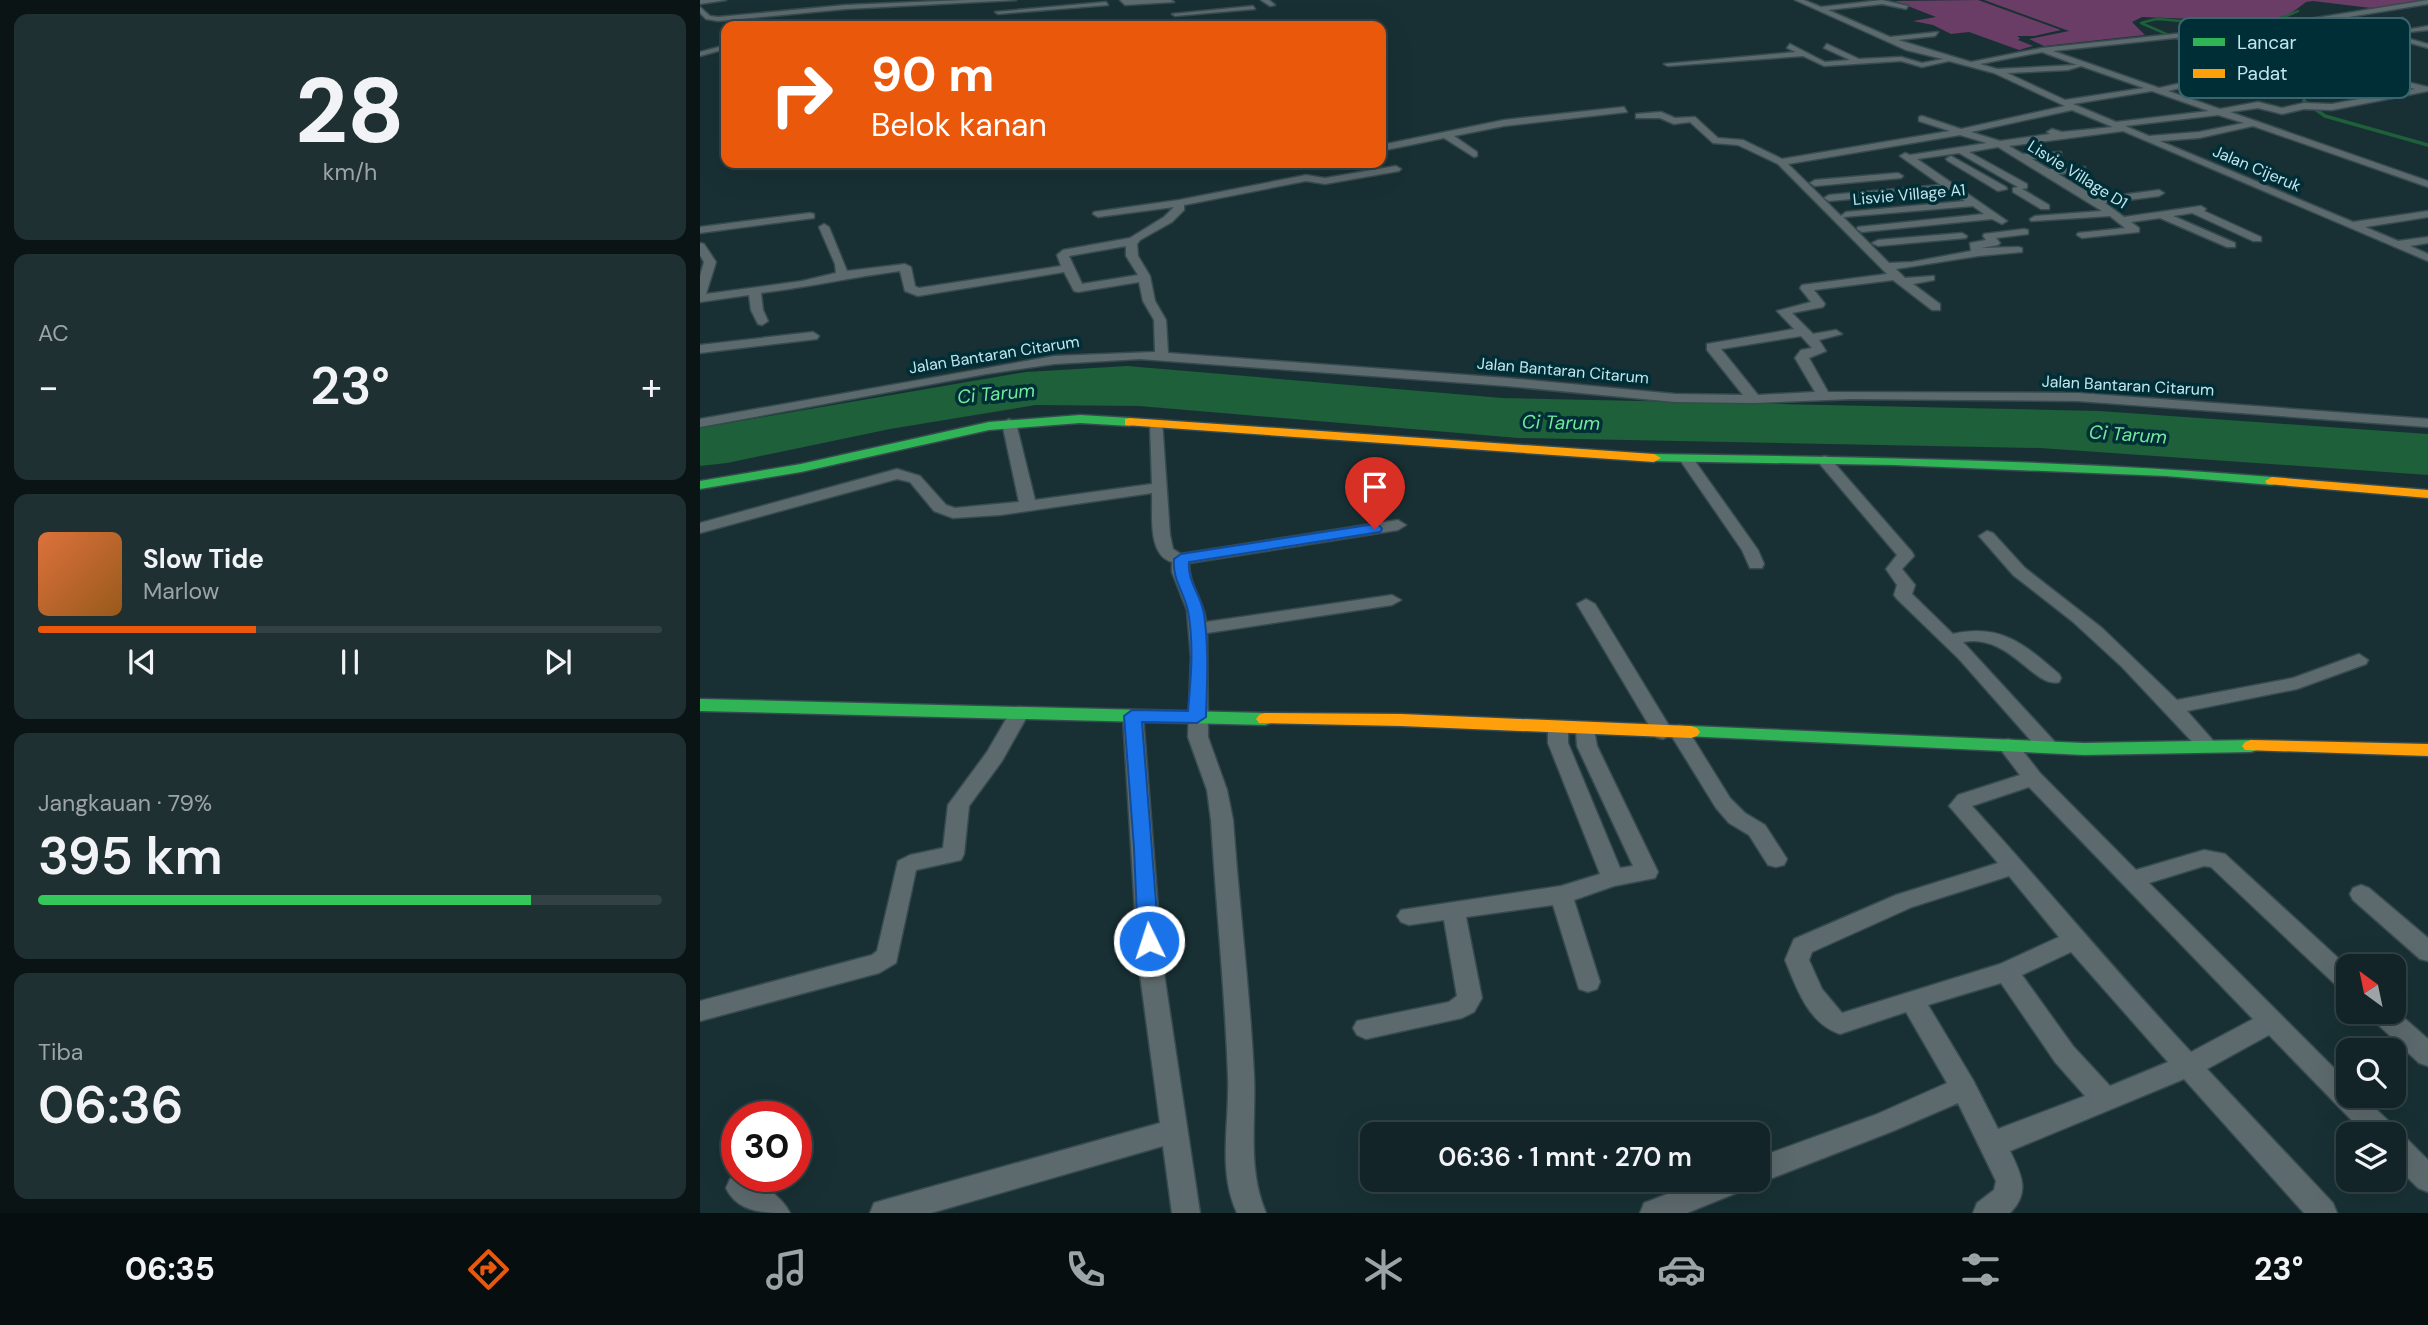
<!DOCTYPE html>
<html lang="id">
<head>
<meta charset="utf-8">
<style>
  body { margin:0; font-family:"DM Sans",sans-serif; background:#1f3033; color:#f1f3f6; height:100vh; display:flex; flex-direction:column; font-size:26px; white-space:nowrap }
  * { box-sizing:border-box; margin:0 }
  p { font-size:23px; color:#9ca4a7 }
  .icon { flex:none; width:38px; height:38px; fill:none; stroke:currentColor; stroke-width:2; stroke-linecap:round; stroke-linejoin:round }
  .map { position:relative; flex:1; overflow:hidden }
  .panel { display:flex; flex-direction:column; gap:14px; padding:14px; background:#0a1415; width:700px }
  .panel>* { flex:none }
  .guide { position:absolute; left:21px; top:21px; width:665px; height:147px; border-radius:14px; box-shadow:0 7px 28px #0002,0 0 0 2px #314144; background:#ea580c; color:#fff; overflow:hidden }
  .needle { width:46px; rotate:327deg }
  .tools { position:absolute; left:1636px; top:954px; display:grid; gap:14px }
  .tools a { display:grid; place-items:center; width:70px; height:70px; border-radius:14px; background:#122427; box-shadow:0 7px 28px #0002,0 0 0 2px #314144; font-size:35px }
  .speed { position:absolute; left:21px; top:1101px; display:flex; gap:14px; font-size:35px; font-weight:700; text-align:center }
  .speed>* { display:grid; place-content:center; width:91px; height:91px; border-radius:50%; background:#122427; box-shadow:0 7px 28px #0002,0 0 0 2px #314144; line-height:1 }
  .speed .limit { border:10px solid #d22; background:#fff; color:#111 }
  .pin { position:absolute; display:grid; place-items:center; width:60px; height:60px; color:#fff; margin:-72px -30px; border-radius:50% 50% 50% 0; rotate:-45deg; box-shadow:0 0 7px #0007 }
  .pin .icon { rotate:45deg }
  .me { position:absolute; width:77px; margin:-38px; rotate:356deg; stroke-linejoin:round; filter:drop-shadow(0 0 5px #0008) }
  .turn { display:flex; align-items:center; gap:24px; height:147px; padding:0 35px; font-size:32px }
  .turn .icon { width:91px; height:91px; stroke-width:2.5 }
  .turn b { display:block; font-size:49px; line-height:60px }
  .big { font-size:52px; font-weight:600; line-height:1.1 }
  .panel .tile { flex:1; display:flex; flex-direction:column; justify-content:center; gap:10px; min-width:0; padding:0 24px; border-radius:14px; background:#1f3033 }
  .panel .dial { align-items:center; gap:0 }
  .dial b { font-size:91px; line-height:1 }
  .song { display:flex; align-items:center; gap:21px }
  .cover { width:84px; height:84px; border-radius:10px; background:linear-gradient(135deg,hsl(20 70% 55%),hsl(30 70% 35%)) }
  .played { height:7px; border-radius:4px; background:linear-gradient(90deg,#ea580c 35%,#314144 35%) }
  .keys { display:flex; justify-content:space-around; direction:ltr }
  .heat { display:flex; justify-content:space-between; align-items:center; font-size:38px; direction:ltr }
  .charge { height:10px; border-radius:5px; background:linear-gradient(90deg,#34c759 79%,#314144 0) }
  .trip { position:absolute; left:660px; top:1122px; width:410px; height:70px; border-radius:14px; background:#122427; box-shadow:0 7px 28px #0002,0 0 0 2px #314144; font-weight:600; line-height:70px; text-align:center }
  .tabs { display:flex; height:112px; justify-content:space-around; align-items:center; background:#070e10; color:#9ca4a7 }
  .tabs .icon { width:49px; height:49px }
  .tabs .on { color:#ea580c }
  .tabs b { font-size:32px; color:#f1f3f6 }
  main { display:flex; flex:1; min-height:0 }
  .map>svg:first-child { display:block }
  .green { fill:#693d65 }
  .water { fill:#1d6039 }
  .lines { fill:none; stroke-linecap:round; stroke-linejoin:round }
  .stream-far1 { stroke:#1d6039; stroke-width:2.5 }
  .stream { stroke:#1d6039; stroke-width:3.5 }
  .street-casing { stroke:#364b4f; stroke-width:3 }
  .fast-casing { stroke:#364b4f; stroke-width:3 }
  .slow-casing { stroke:#364b4f; stroke-width:3 }
  .street { fill:#5d6a6d; fill-rule:evenodd }
  .fast { fill:#30b455; fill-rule:evenodd }
  .slow { fill:#ff9f0a; fill-rule:evenodd }
  .route { fill:#1a73e8; stroke:#114b97; stroke-width:2 }
  .labels { text-anchor:middle; stroke-width:7; stroke-linejoin:round; paint-order:stroke }
  .far-street-label { font-size:16px; fill:#c1e6ef; stroke:#002e37 }
  .water-label { font-size:19px; font-style:italic; fill:#72ea9c; stroke:#002e37 }
  .key { fill:#002e37; stroke:#3a656e; stroke-width:2 }
  .key-label { font-size:19px; fill:#c1e6ef }
</style>
</head>
<body>
<main>
<section class="panel">
<div class="tile dial"><b>28</b><p>km/h</p></div>
<div class="tile"><p>AC</p>
<div class="heat"><a>−</a><b class="big">23°</b><a>+</a></div>
</div>
<div class="tile">
<div class="song"><i class="cover"></i><div><b>Slow Tide</b><p>Marlow</p></div></div>
<div class="played"></div>
<div class="keys"><svg class="icon" aria-label="previous" viewBox="0 0 24 24"><path d="M18 5L8 12l10 7zM5 5v14"/></svg><svg class="icon" aria-label="pause" viewBox="0 0 24 24"><path d="M8 5v14M16 5v14"/></svg><svg class="icon" aria-label="next" viewBox="0 0 24 24"><path d="M6 5l10 7-10 7zM19 5v14"/></svg></div>
</div>
<div class="tile"><p>Jangkauan · 79%</p><b class="big">395 km</b><div class="charge"></div></div>
<div class="tile"><p>Tiba</p><b class="big">06:36</b></div>
</section>
<div class="map">
<svg width="1728" height="1213" viewBox="0 0 1728 1213">
  <rect width="100%" height="100%" fill="#183034"/>
  <path class="green" d="M1278,0L1361,30L1334,36H1317L1320,38L1318,40L1333,46L1319,50L1269,32L1251,34L1233,25L1213,21L1236,17L1195,1Z
    M1284,0H1728V1L1671,8L1613,1L1606,2L1586,17L1545,21L1442,17L1432,22L1445,35L1344,46L1329,39L1369,31Z"/>
  <path class="water" d="M427,366L802,398L1399,411L1728,434V475L1340,448L818,438L439,406L336,405L190,429L27,463L0,466V428L326,372Z"/>
  <g class="lines">
    <path class="stream-far1" d="M1598,11C1555,33 1503,22 1456,19L1441,23L1542,67L1611,89L1603,96L1605,103"/>
    <path class="stream" d="M1604,101L1625,116L1728,145"/>
    <defs>
      <path id="street" d="M0,0H26L0,4Z
        M265,0H316L146,9L18,21L6,19L0,13V7L10,16L18,17L146,5Z
        M420,0H471L474,2L425,5Z
        M561,0H569L575,5L570,6Z
        M1095,0H1104L1121,7L1182,0L1208,6L1206,9L1182,4L1128,10L1190,37L1238,32L1235,36L1198,40L1271,62L1342,48L1597,21L1728,0V4L1636,19L1658,25L1703,18V20L1667,27L1728,44V48L1629,20L1493,36L1558,68L1631,64L1728,87V91L1723,92L1632,110L1604,109L1582,114L1558,108L1530,112L1728,181V187L1553,126L1499,138L1460,141L1653,222L1728,211V217L1665,227L1698,241L1728,237V243L1710,246L1728,254V261L1423,131L1309,146L1323,154L1361,152V156L1358,157L1332,159L1349,169L1385,167V171L1358,174L1398,198L1459,190L1464,193L1459,196L1405,203L1424,217L1501,206L1506,209L1504,211L1561,237V241H1553L1492,213L1473,216L1535,243V247H1527L1460,218L1431,222L1439,228V232L1382,238L1377,235L1378,233L1425,228L1410,216L1331,221L1330,219L1335,216L1402,211L1298,147L1269,152L1327,184V188L1322,189L1349,205V209H1341L1313,192V188L1318,187L1259,153L1217,159L1307,221L1302,224L1292,219L1162,232L1157,229L1158,227L1284,214L1273,206L1143,217L1189,263L1212,262L1271,251L1270,243L1286,240L1283,236L1284,234L1324,229L1328,230V234L1296,238L1300,243L1298,245L1281,248L1318,247L1322,248V252L1278,256L1196,269L1205,278L1234,276V280L1213,284L1240,304V310H1232L1193,280L1114,290L1125,304L1123,307L1092,313L1113,334L1136,330L1142,334L1119,340L1126,351L1109,358L1128,392L1378,393L1728,419V427L1378,401L1152,399L1054,403L975,402L807,386L440,359L354,364L286,374L0,427V419L354,356L455,352L454,320L443,301L439,282L378,292L374,291L364,272L218,296L205,291L200,271C153,277 108,287 61,293L63,310L68,321L62,325L58,324L51,310L49,295L0,302V276L4,262L0,255V243L4,244L16,262L6,294L102,281L136,273L135,264L119,227L124,224L129,227L147,271L205,264L211,267L215,286L219,288L361,266L357,255L363,250L430,238L464,217L474,207L398,217L393,214L394,212L479,200L606,175L625,178L696,166L701,169L699,171L625,184L606,181L484,205V210L472,222L440,240L437,244L438,256L450,276L455,301L466,320L468,353L807,378L975,394L1043,395L1007,350V344L1094,329L1077,311L1111,302L1100,288L1102,285L1187,274L1078,164L1038,145L1013,143L990,122L974,124L960,118H936V114L961,112L975,118L995,117L1018,138L1043,140L1082,159L1250,131L1219,121V117L1222,116L1261,129L1365,106L1294,73L1249,61L1222,67L1201,61L1124,66L1103,56L968,66L964,64L1096,52L1087,48L1090,44L1125,62L1150,60L1124,48L1127,44L1159,59L1201,57L1222,63L1243,59L1206,50ZM1484,37L1556,72L1504,78L1459,88L1353,51ZM1342,52L1377,65L1297,69L1280,64ZM1381,66L1444,88L1365,100L1307,73L1368,70ZM1631,68L1715,89L1632,104L1604,103L1582,108L1558,102L1520,109L1468,91L1504,82L1564,76L1567,73ZM1452,91L1509,111L1416,122L1373,104ZM1372,110L1413,127L1362,132L1352,129L1347,132L1350,134L1300,141L1271,132ZM1518,115L1544,123L1499,132L1449,136L1425,126ZM1260,135L1287,143L1210,155L1205,153L1200,156L1241,185L1129,195L1124,198L1129,201L1249,190L1265,201L1146,212L1141,216L1088,164ZM426,246V256L438,275L382,284L369,256ZM1101,336L1112,348L1101,350L1095,358L1115,392L1058,395L1021,349Z
        M406,2L408,5L298,14L295,12Z
        M553,6L555,9L475,16L472,14Z
        M461,22H464L465,26H459Z
        M216,23L219,26H186L190,24Z
        M1728,26V30L1709,32L1705,30Z
        M26,45V49L0,56V52Z
        M1579,74L1606,79L1629,75L1633,77L1606,83L1576,78Z
        M924,107L927,112L804,126L754,136L777,152V156L774,157L744,138L681,151V145L804,120Z
        M1251,156L1306,187L1307,189L1298,191L1248,161L1246,159Z
        M1198,173L1203,176L1201,178L1115,186L1110,183L1115,180Z
        M110,213L114,214V218L0,233V227Z
        M1262,233L1267,236L1266,238L1178,246L1172,243L1178,240Z
        M113,332L119,336L117,339L0,353V345Z
        M309,419L316,423L335,500L452,484L450,423L452,420H462L470,535L473,549L481,554L698,520L706,525L698,530L489,563C488,583 504,601 506,622L692,595L701,600L692,605L507,633L508,737L527,790L533,820C539,905 550,991 554,1076C556,1124 547,1168 566,1213H537C517,1170 530,1122 528,1076C525,991 516,905 511,820L507,790L488,737L491,657L487,610L472,572V562C447,555 453,514 452,493L300,515L253,518L234,511L210,482L197,479L0,533V523L197,469L220,476L246,505L255,508L319,502L302,423Z
        M987,456L992,457L1058,550L1064,564L1062,568H1050L1042,550L980,460Z
        M1124,456L1129,457L1212,552L1214,556L1202,569L1215,585L1212,594L1253,634C1301,623 1325,645 1359,674L1361,678L1359,682C1334,689 1310,633 1263,642L1355,742L1358,747L1355,752H1341L1259,659L1197,599L1194,595L1197,585L1186,569L1197,555L1119,463L1117,460Z
        M1287,531L1293,533L1325,568L1402,628L1477,700L1593,678L1659,654L1668,660L1666,664L1597,689L1487,711L1517,745L1514,750H1500L1422,667L1372,621L1313,575L1279,536Z
        M886,599L895,604L971,729L979,725L986,727L1030,798L1045,813L1065,825L1087,859L1084,865L1076,867L1068,865L1049,835L1029,823L1016,808L971,735L963,739L956,737L877,604Z
        M319,707L326,709L329,713L302,761L269,806L264,854L261,860L216,870L196,963L179,973L0,1021V1001L172,955L177,951L198,861L210,855L243,848L248,805L287,752L312,709Z
        M433,710L440,712L443,716L462,960L500,1213H472L463,1146L231,1213H170L174,1203L184,1200L460,1123L438,960L423,716L426,712Z
        M858,722L865,723L868,728V743L920,868L933,866L877,746L876,729L879,724H893L897,746L958,872L955,878L914,886L874,900L900,982L897,989L888,992L879,989L853,905L766,917L782,998L774,1012L762,1018L666,1039L657,1035L653,1028L657,1021L749,1002L757,996L744,920L709,925L701,922L697,916L701,910L861,886L900,874L848,743V728L851,723Z
        M1308,739L1315,741L1340,773L1436,870L1504,850L1525,854L1648,967V991L1639,988L1511,867L1504,866L1449,883L1648,1082V1096H1662L1693,1125L1696,1133L1704,1136L1728,1160V1192L1718,1188L1694,1164V1134H1665L1569,1035L1507,1069L1633,1203L1637,1213H1604L1484,1079L1310,1151C1321,1174 1331,1192 1310,1213H1273L1277,1203L1294,1190L1296,1181L1258,1103L1193,1131L1057,1184L1049,1181L1046,1189L987,1213H940L944,1203L1004,1180H1057V1158L1175,1115L1247,1083L1206,1012L1140,1034C1108,1023 1097,989 1085,960L1094,939L1196,895L1298,863L1249,806L1258,795L1320,775L1298,746L1301,741ZM1329,787L1553,1019L1491,1052C1416,972 1346,887 1272,806ZM1309,876L1359,937L1300,964L1142,1013L1122,989L1109,960L1112,952L1212,907ZM1371,952L1468,1062L1410,1086L1373,1046L1322,975ZM1301,983L1355,1062L1385,1096L1298,1129L1273,1080L1228,1005Z
        M1661,885L1669,888L1728,938V961L1720,959L1653,900L1650,894L1653,888Z
        M1694,1009L1728,1039V1066L1719,1063L1672,1019L1669,1012H1694Z
        M37,1176C55,1177 83,1197 90,1213C65,1213 38,1213 26,1188L30,1179Z"/>
      <path id="fast" d="M380,415L430,418L436,422L430,426L380,423L289,430L101,472L0,489V481L101,464L289,422Z
        M954,454C1160,457 1366,460 1572,477L1579,481L1572,485L1466,476L1194,465L949,461V455Z
        M0,699L565,713L571,715L574,719L571,723L565,725L0,711Z
        M991,726L1384,743L1551,740L1557,742L1560,746L1557,750L1551,752L1384,755L985,736L982,732L985,728Z"/>
      <path id="slow" d="M430,418L954,454L961,458L954,462L425,425V419Z
        M1572,477L1728,490V498L1567,484L1565,481Z
        M565,713L701,714L991,726L997,728L1000,732L997,736L991,738L701,726L559,723L556,719L559,715Z
        M1551,740L1728,744V756L1545,750L1542,746L1545,742Z"/>
    </defs>
    <use href="#street" class="street-casing"/>
    <use href="#fast" class="fast-casing"/>
    <use href="#slow" class="slow-casing"/>
    <use href="#street" class="street"/>
    <use href="#fast" class="fast"/>
    <use href="#slow" class="slow"/>
  </g>
  <path class="route" d="M675,524L680,526L682,529L680,532L489,562C487,581 501,595 504,614C509,649 507,682 506,717L497,723L442,722L459,941L456,947L449,950L441,947L438,941L434,848L424,716L432,710L488,711C491,678 494,644 488,611C484,592 472,579 474,559L481,554Z"/>
  <g class="labels">
    <g class="far-street-label">
      <text transform="translate(1557 168) rotate(23)" y="6">Jalan Cijeruk</text>
      <text transform="translate(1378 174) rotate(32)" y="6">Lisvie Village D1</text>
      <text transform="translate(1209 194) rotate(-5)" y="6">Lisvie Village A1</text>
      <text transform="translate(294 354) rotate(-9)" y="6">Jalan Bantaran Citarum</text>
      <text transform="translate(863 370) rotate(5)" y="6">Jalan Bantaran Citarum</text>
      <text transform="translate(1428 385) rotate(3)" y="6">Jalan Bantaran Citarum</text>
    </g>
    <g class="water-label">
      <text transform="translate(296 393) rotate(-5)" y="7">Ci Tarum</text>
      <text transform="translate(861 422) rotate(1)" y="7">Ci Tarum</text>
      <text transform="translate(1428 434) rotate(4)" y="7">Ci Tarum</text>
    </g>
  </g>
  <rect x="1479" y="18" width="231" height="80" rx="10" class="key"/>
  <rect x="1493" y="38" width="32" height="8" fill="#30b455"/>
  <rect x="1493" y="69" width="32" height="9" fill="#ff9f0a"/>
  <g class="key-label">
    <text x="1537" y="49">Lancar</text>
    <text x="1537" y="80">Padat</text>
  </g>
</svg>
<div class="tools">
<a><svg class="needle" viewBox="-14 -14 28 28"><path d="M0-13l5 13h-10z" fill="#e53935"/><path d="M0 13l5-13h-10z" fill="#9ca4a7"/></svg></a>
<a><svg class="icon" aria-label="search" viewBox="0 0 24 24"><circle cx="10" cy="10" r="6"/><path d="M15 15l6 6"/></svg></a>
<a><svg class="icon" aria-label="layers" viewBox="0 0 24 24"><path d="M12 4l9 5-9 5-9-5zM3 14l9 5 9-5"/></svg></a>
</div>
<div class="speed"><div class="limit">30</div></div>
<div class="pin" style="left:675px;top:529px;background:#d93025"><svg class="icon" aria-label="arrive" viewBox="0 0 24 24"><path d="M6 21V4h12l-3 4 3 4H6"/></svg></div>
<svg class="me" style="left:449px;top:941px" viewBox="-20 -20 40 40"><circle r="17" fill="#1a73e8" stroke="#fff" stroke-width="3"/><path d="M0-11L8 9 0 5-8 9z" fill="#fff"/></svg>
<div class="trip">06:36 · 1 mnt · 270 m</div>
<div class="guide">
<div class="turn"><svg class="icon" aria-label="right" viewBox="0 0 24 24"><path d="M7 20v-9h11M14 6l5 5-5 5"/></svg><div><b>90 m</b>Belok kanan</div></div>
</div>
</div>
</main>
<nav class="tabs">
<b>06:35</b>
<svg class="icon on" aria-label="directions" viewBox="0 0 24 24"><path d="M12 3l9 9-9 9-9-9zM9 14v-3h6M13 9l2 2-2 2"/></svg>
<svg class="icon" aria-label="music" viewBox="0 0 24 24"><path d="M9 18V5l10-2v13"/><circle cx="6" cy="18" r="3"/><circle cx="16" cy="16" r="3"/></svg>
<svg class="icon" aria-label="phone" viewBox="0 0 24 24"><path d="M5 4h4l2 5-3 2q2 4 5 5l2-3 5 2v4C11 20 4 13 5 4z"/></svg>
<svg class="icon" aria-label="climate" viewBox="0 0 24 24"><path d="M12 3v18M4 7l16 10M4 17L20 7"/></svg>
<svg class="icon" aria-label="car" viewBox="0 0 24 24"><path d="M5 17H2v-5l4-1 3-4h7l3 4 3 1v5h-3M9 17h6M6 11h13"/><circle cx="7" cy="17" r="2"/><circle cx="17" cy="17" r="2"/></svg>
<svg class="icon" aria-label="filters" viewBox="0 0 24 24"><path d="M4 7h16M4 17h16"/><circle cx="9" cy="7" r="2"/><circle cx="15" cy="17" r="2"/></svg>
<b>23°</b>
</nav>
</body>
</html>
